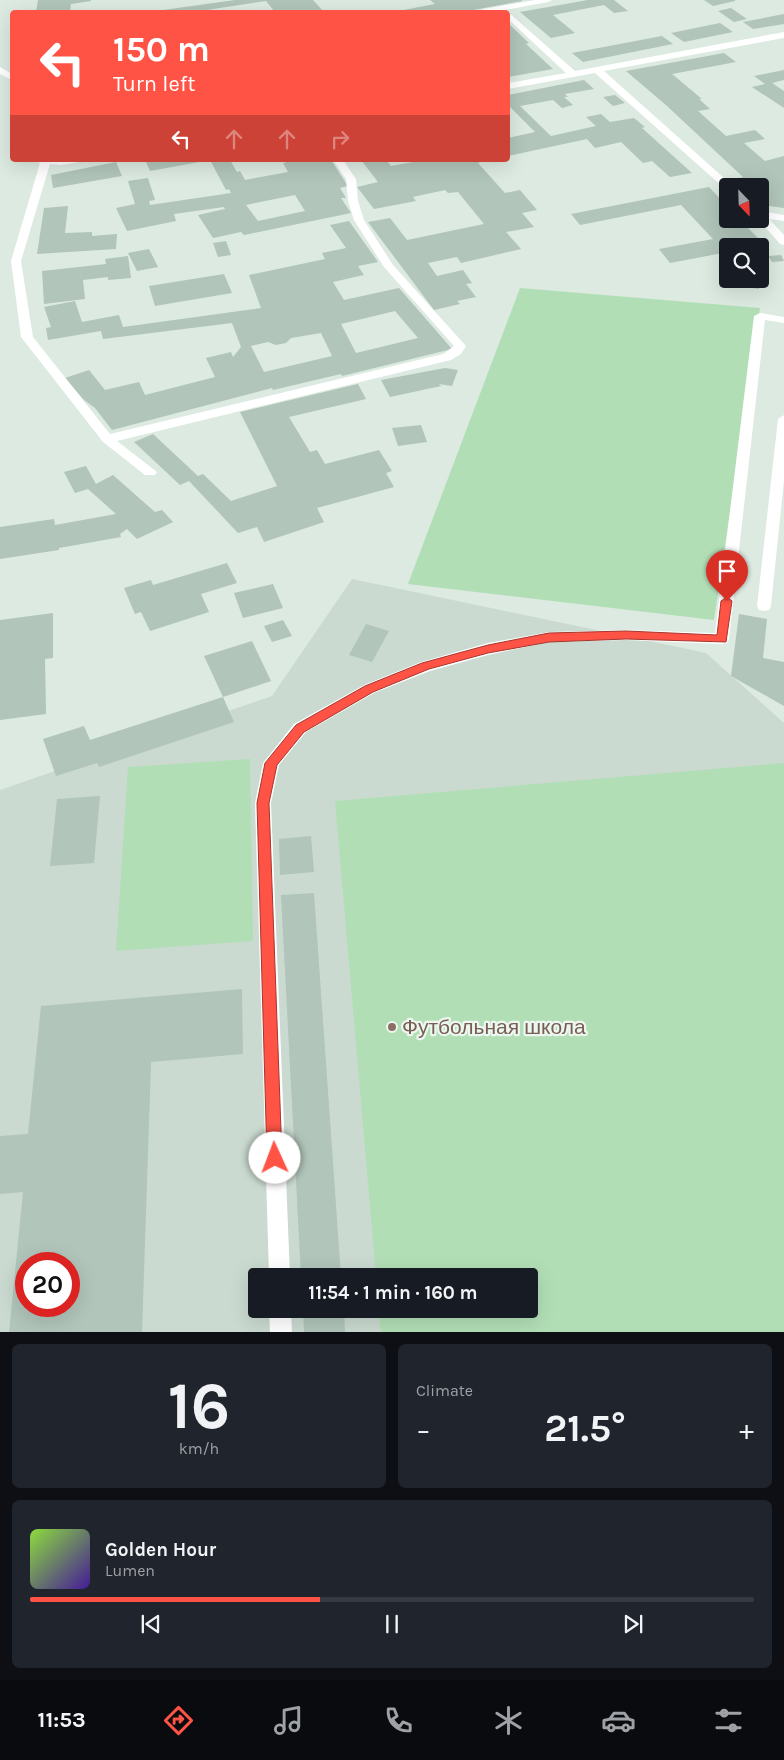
<!DOCTYPE html>
<html lang="en">
<head>
<meta charset="utf-8">
<style>
  body { margin:0; font-family:Karla,sans-serif; background:#20242c; color:#f1f3f6; height:100vh; display:flex; flex-direction:column; font-size:19px; white-space:nowrap }
  * { box-sizing:border-box; margin:0 }
  p { font-size:16px; color:#9ea1a6 }
  .icon { flex:none; width:28px; height:28px; fill:none; stroke:currentColor; stroke-width:2; stroke-linecap:round; stroke-linejoin:round }
  .map { position:relative; height:1332px; overflow:hidden }
  .details { display:flex; flex-direction:column; gap:12px; padding:12px; background:#0d0f14; flex:1 }
  .details>* { flex:none }
  .banner { position:absolute; left:10px; top:10px; width:500px; height:152px; border-radius:5px; box-shadow:0 5px 20px #0002; background:#ff5345; color:#fff; overflow:hidden }
  .needle { width:32px; rotate:157deg }
  .tools { position:absolute; left:719px; top:178px; display:grid; gap:10px }
  .tools a { display:grid; place-items:center; width:50px; height:50px; border-radius:5px; background:#171b24; box-shadow:0 5px 20px #0002; font-size:25px }
  .speed { position:absolute; left:15px; top:1252px; display:flex; gap:10px; font-size:25px; font-weight:700; text-align:center }
  .speed>* { display:grid; place-content:center; width:65px; height:65px; border-radius:50%; background:#171b24; box-shadow:0 5px 20px #0002; line-height:1 }
  .speed .limit { border:8px solid #d22; background:#fff; color:#111 }
  .pin { position:absolute; display:grid; place-items:center; width:42px; height:42px; color:#fff; margin:-51px -21px; border-radius:50% 50% 50% 0; rotate:-45deg; box-shadow:0 0 5px #0007 }
  .pin .icon { rotate:45deg }
  .me { position:absolute; width:55px; margin:-28px; rotate:358deg; stroke-linejoin:round; filter:drop-shadow(0 0 4px #0008) }
  .turn { display:flex; align-items:center; gap:18px; height:105px; padding:0 20px; font-size:22px }
  .turn .icon { width:65px; height:65px; stroke-width:2.5 }
  .turn b { display:block; font-size:35px; line-height:42px }
  .lanes { display:flex; align-items:center; height:48px; padding:0 20px; background:#0003; justify-content:center; gap:25px; direction:ltr }
  .lanes .off { opacity:.35 }
  .big { font-size:38px; font-weight:700; line-height:1.1 }
  .details .tile { flex:1; display:flex; flex-direction:column; justify-content:center; gap:8px; min-width:0; padding:0 18px; border-radius:8px; background:#20242c }
  .details .dial { align-items:center; gap:0 }
  .dial b { font-size:65px; line-height:1 }
  .song { display:flex; align-items:center; gap:15px }
  .cover { width:60px; height:60px; border-radius:8px; background:linear-gradient(135deg,hsl(90 70% 55%),hsl(260 70% 35%)) }
  .played { height:5px; border-radius:2px; background:linear-gradient(90deg,#ff5345 40%,#363941 40%) }
  .keys { display:flex; justify-content:space-around; direction:ltr }
  .heat { display:flex; justify-content:space-between; align-items:center; font-size:28px; direction:ltr }
  .details .tiles { flex:1; display:grid; gap:12px; grid-template-columns:1fr 1fr }
  .tile:last-child { grid-column:span 2 }
  .trip { position:absolute; left:248px; top:1268px; width:290px; height:50px; border-radius:5px; background:#171b24; box-shadow:0 5px 20px #0002; font-weight:700; line-height:50px; text-align:center }
  .tabs { display:flex; height:80px; justify-content:space-around; align-items:center; background:#090b0e; color:#9ea1a6 }
  .tabs .icon { width:35px; height:35px }
  .tabs .on { color:#ff5345 }
  .tabs b { font-size:22px; color:#f1f3f6 }
  .map>svg:first-child { display:block }
  .built { fill:#cadad0; fill-rule:evenodd }
  .green { fill:#b2deb6 }
  .building { fill:#b1c5ba; fill-rule:evenodd }
  .lines { fill:none; stroke-linecap:round; stroke-linejoin:round }
  .service { fill:#fff; fill-rule:evenodd }
  .route { fill:#ff5345; stroke:#a6362d }
  .education-dot { fill:#8d6e63; stroke:#ecf7f0; stroke-width:2 }
  .labels { text-anchor:middle; stroke-width:4.5; stroke-linejoin:round; paint-order:stroke }
  .near-education-label { font-size:21px; fill:#785e54; stroke:#ecf7f0; text-anchor:start }
</style>
</head>
<body>
<div class="map">
<svg width="784" height="1333" viewBox="0 0 784 1333">
  <rect width="100%" height="100%" fill="#dceae1"/>
  <path class="built" d="M352,579L706,653L784,723V1332H0V790L272,696ZM26,1264H69V1306H26ZM256,1276H529V1309H256Z"/>
  <path class="green" d="M520,288L760,308L714,620L408,584Z
    M250,759L253,941L116,951L128,767Z
    M784,763V1332H381L378,1309H529V1276H376L335,801Z"/>
  <path class="building" d="M38,0H91V1L71,4L70,12H36Z
    M235,0H313L324,12H275L266,1L200,11L201,12H149Z
    M430,0H522V1L462,12H393L435,4Z
    M588,0H614L628,11L614,13L604,5L553,15L575,33L551,38L520,12Z
    M704,0H735V1L713,6Z
    M731,8L747,19L734,22L718,11Z
    M784,14V24L753,29L743,22Z
    M508,23L529,43L526,44L553,69L508,77Z
    M720,23L733,32L684,42L671,33Z
    M662,36L673,44L583,62L572,53Z
    M724,53L736,62L672,74L702,99H699L710,109L698,111L726,136L755,130L765,139L744,143L765,161L784,156V208L769,206L760,197V186H748L739,178L743,177L667,106L626,71Z
    M784,70V80L772,83L784,91V108L752,87L765,84L754,76Z
    M584,80L594,89L565,94L568,97H564L573,105L562,108L553,100L520,106L551,136L596,126L586,117L601,114L610,122L634,118L645,127L642,128L692,173L670,177L652,161L643,163L621,142L595,148L587,139L508,156V138L535,132L508,105V97H510L508,95Z
    M615,95L625,103L613,106L603,97Z
    M145,160H205V161L150,171Z
    M210,160H230L237,172L240,171L245,180L288,172L283,163L295,160H331L348,186L340,188L346,198H341L351,213L244,235L241,232L213,238L198,215L225,209L224,207L174,214L176,221L127,231L116,208L135,204L128,181L148,178L155,200L149,201L150,205L231,193L229,189L226,190ZM295,195L305,211L258,221L246,205Z
    M361,160H386L391,166L424,160H486L478,163L505,193L520,190L537,210L522,213L534,227L506,232L521,249L461,263L457,257L428,263L437,276L463,270L472,283L466,284L476,297L457,301L460,304L434,310L368,222L390,218L407,240L484,224L458,192L448,193L445,190L413,197L416,201L374,209L357,187L378,182Z
    M116,162L122,176L53,188L51,175Z
    M709,187L728,207V219H739L764,244L728,246V252L670,263L659,249L713,239L681,205L580,225L571,214Z
    M68,206L65,233L92,232V236L117,234L116,249L37,254L44,208Z
    M349,221L378,262L358,266L364,275L333,282L344,300L399,288L452,349L342,376L341,374L273,390L272,388L112,430L95,408L84,400L65,378L89,370L105,390L139,382L145,395L215,377L206,358L231,352L233,357L241,347L232,323L103,339L101,331L48,340L46,328L51,327L44,307L75,301L82,322L119,315L123,327L261,308L249,275L325,259L322,253L346,248L330,225ZM395,311L418,338L356,353L341,324ZM321,333L332,356L264,372L251,346L268,342L276,345L286,343L291,338Z
    M226,241L231,255L218,257L213,243Z
    M149,249L158,267L137,271L128,253Z
    M781,255L784,261L772,262L768,256Z
    M128,256L131,278L108,280V277L83,280L85,299L44,304L42,271L106,264L105,259Z
    M224,274L232,293L155,306L149,286Z
    M747,279H760L759,289L746,287Z
    M445,368L458,370L452,386L439,384L441,386L390,397L381,380Z
    M358,384L366,399L289,417L310,452L317,450L325,464L379,450L392,471L386,473L394,487L317,508L324,522L264,542L257,527L238,533L189,481L180,485L134,442L153,434L198,476L203,474L231,501L277,486L240,412Z
    M421,425L427,442L398,446L392,428Z
    M86,466L96,484L113,475L155,512L162,510L173,522L137,539L127,529L120,534L121,537L59,548V550L0,559V527L54,519L55,525L116,514L88,489L75,493L64,472Z
    M227,563L237,583L201,594L209,612L150,631L141,612L135,614L124,588L151,580L153,585Z
    M273,584L283,608L243,618L234,593Z
    M53,613V658L45,659L46,714L0,720V620Z
    M739,614L767,619L763,658L784,662V706L731,676Z
    M283,620L292,636L272,642L264,626Z
    M366,624L389,631L372,662L349,655Z
    M252,641L271,681L223,697L234,722L99,767L97,763L56,776L43,739L84,726L90,740L223,697L204,656Z
    M100,796L94,863L50,866L57,799Z
    M311,836L314,872L280,875L279,839Z
    M314,893L341,1276H301L281,895Z
    M242,989L243,1054L151,1062L142,1333H9L23,1192L0,1194V1136L28,1134L41,1006ZM26,1264H69V1306H26Z
    M303,1309H344L345,1333H304Z"/>
  <g class="lines">
    <path class="service" d="M535,0H552L548,2L494,12H479L483,9Z
      M508,12L575,71L784,32V38L604,71L733,186L724,188L595,73L508,89V83L566,73L508,19Z
      M0,67L12,74V80L0,74Z
      M34,160H81L79,162L61,165L50,164L21,261L33,337L110,434L443,354L454,346L384,267L354,220L348,201L346,179L333,160H343L356,179L358,201L364,220L393,265L466,346L461,354L451,360L117,441L157,472L155,475H145L103,442L21,337L11,261L40,163Z
      M760,211L784,215V221L769,219L784,235V245L780,244L758,219H760Z
      M760,313L784,317V323L765,320L729,639L727,643L722,644L626,640L549,642L488,655L430,671L374,693L306,732L279,765L271,803L290,1276H269L255,803L263,763L294,724L364,685L421,662L488,643L549,632L626,630L715,633L754,316Z
      M784,415V480L771,606L769,610L764,611L759,610L757,606L778,419Z
      M269,1309H291L292,1333H270Z"/>
  </g>
  <path class="route" d="M727,597L732,601L726,642L626,639L549,642L488,653L429,669L373,692L304,732L277,765L269,803L282,1158L280,1163L275,1166L270,1163L267,1158L257,803L265,763L296,725L365,686L422,663L488,645L549,633L626,631L717,635L721,601Z"/>
  <circle class="education-dot" cx="392" cy="1027" r="5"/>
  <g class="labels">
    <g class="near-education-label">
      <text x="402" y="1034">Футбольная школа</text>
    </g>
  </g>
</svg>
<div class="tools">
<a><svg class="needle" viewBox="-14 -14 28 28"><path d="M0-13l5 13h-10z" fill="#e53935"/><path d="M0 13l5-13h-10z" fill="#9ea1a6"/></svg></a>
<a><svg class="icon" aria-label="search" viewBox="0 0 24 24"><circle cx="10" cy="10" r="6"/><path d="M15 15l6 6"/></svg></a>
</div>
<div class="speed"><div class="limit">20</div></div>
<div class="pin" style="left:727px;top:601px;background:#d93025"><svg class="icon" aria-label="arrive" viewBox="0 0 24 24"><path d="M6 21V4h12l-3 4 3 4H6"/></svg></div>
<svg class="me" style="left:275px;top:1158px" viewBox="-20 -20 40 40"><circle r="19" fill="#fff"/><path d="M0-13L10 11 0 6-10 11z" fill="#ff5345"/></svg>
<div class="trip">11:54 · 1 min · 160 m</div>
<div class="banner">
<div class="turn"><svg class="icon" aria-label="left" viewBox="0 0 24 24"><path d="M17 20v-9H6M10 6l-5 5 5 5"/></svg><div><b>150 m</b>Turn left</div></div>
<div class="lanes"><svg class="icon" aria-label="left" viewBox="0 0 24 24"><path d="M17 20v-9H6M10 6l-5 5 5 5"/></svg><svg class="icon off" aria-label="ahead" viewBox="0 0 24 24"><path d="M12 20V5M6 11l6-6 6 6"/></svg><svg class="icon off" aria-label="ahead" viewBox="0 0 24 24"><path d="M12 20V5M6 11l6-6 6 6"/></svg><svg class="icon off" aria-label="right" viewBox="0 0 24 24"><path d="M7 20v-9h11M14 6l5 5-5 5"/></svg></div>
</div>
</div>
<section class="details">
<div class="tiles">
<div class="tile dial"><b>16</b><p>km/h</p></div>
<div class="tile"><p>Climate</p>
<div class="heat"><a>−</a><b class="big">21.5°</b><a>+</a></div>
</div>
<div class="tile">
<div class="song"><i class="cover"></i><div><b>Golden Hour</b><p>Lumen</p></div></div>
<div class="played"></div>
<div class="keys"><svg class="icon" aria-label="previous" viewBox="0 0 24 24"><path d="M18 5L8 12l10 7zM5 5v14"/></svg><svg class="icon" aria-label="pause" viewBox="0 0 24 24"><path d="M8 5v14M16 5v14"/></svg><svg class="icon" aria-label="next" viewBox="0 0 24 24"><path d="M6 5l10 7-10 7zM19 5v14"/></svg></div>
</div>
</div>
</section>
<nav class="tabs">
<b>11:53</b>
<svg class="icon on" aria-label="directions" viewBox="0 0 24 24"><path d="M12 3l9 9-9 9-9-9zM9 14v-3h6M13 9l2 2-2 2"/></svg>
<svg class="icon" aria-label="music" viewBox="0 0 24 24"><path d="M9 18V5l10-2v13"/><circle cx="6" cy="18" r="3"/><circle cx="16" cy="16" r="3"/></svg>
<svg class="icon" aria-label="phone" viewBox="0 0 24 24"><path d="M5 4h4l2 5-3 2q2 4 5 5l2-3 5 2v4C11 20 4 13 5 4z"/></svg>
<svg class="icon" aria-label="climate" viewBox="0 0 24 24"><path d="M12 3v18M4 7l16 10M4 17L20 7"/></svg>
<svg class="icon" aria-label="car" viewBox="0 0 24 24"><path d="M5 17H2v-5l4-1 3-4h7l3 4 3 1v5h-3M9 17h6M6 11h13"/><circle cx="7" cy="17" r="2"/><circle cx="17" cy="17" r="2"/></svg>
<svg class="icon" aria-label="filters" viewBox="0 0 24 24"><path d="M4 7h16M4 17h16"/><circle cx="9" cy="7" r="2"/><circle cx="15" cy="17" r="2"/></svg>
</nav>
</body>
</html>
